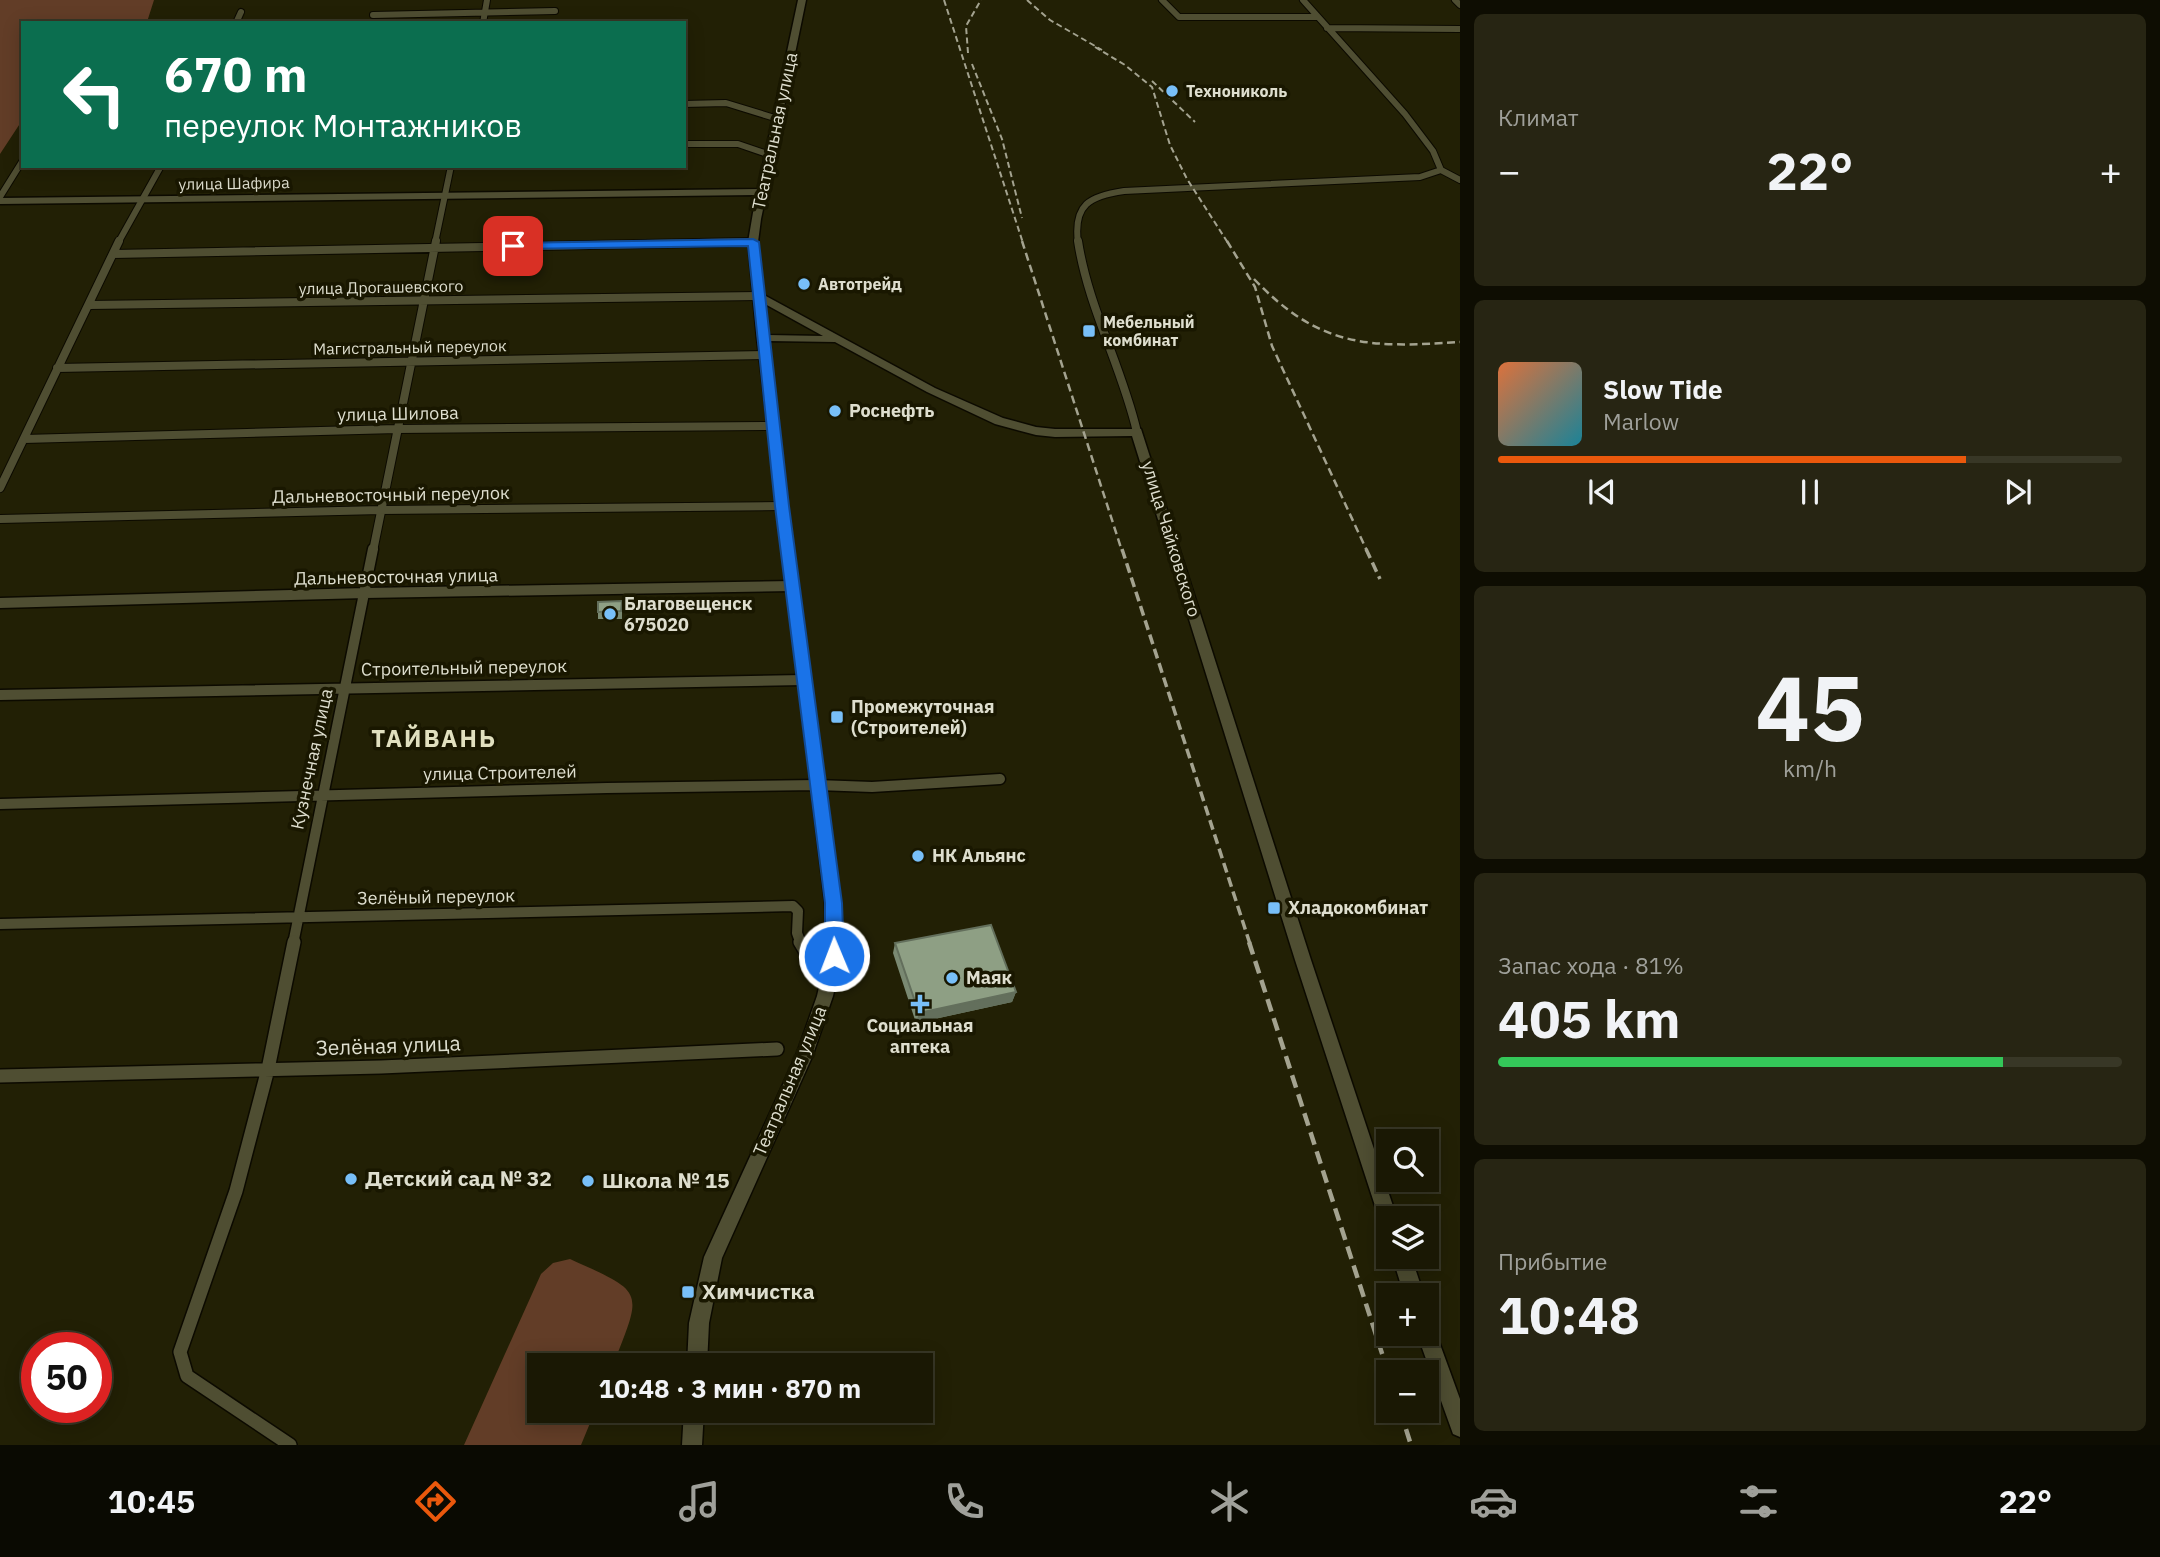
<!DOCTYPE html>
<html lang="ru">
<head>
<meta charset="utf-8">
<style>
  body { margin:0; font-family:"IBM Plex Sans",sans-serif; background:#272513; color:#f1f3f6; height:100vh; display:flex; flex-direction:column; font-size:26px; white-space:nowrap }
  * { box-sizing:border-box; margin:0 }
  p { font-size:23px; color:#9fa09a }
  .icon { flex:none; width:38px; height:38px; fill:none; stroke:currentColor; stroke-width:2; stroke-linecap:round; stroke-linejoin:round }
  .map { position:relative; flex:1; overflow:hidden }
  .drawer { display:flex; flex-direction:column; gap:14px; padding:14px; background:#0e0d02; width:700px }
  .drawer>* { flex:none }
  .hud { position:absolute; left:21px; top:21px; width:665px; height:147px; border-radius:0px; box-shadow:0 4px 18px #0003,0 0 0 2px #383726; background:#0b6e4f; color:#fff; overflow:hidden }
  .controls { position:absolute; left:1376px; top:1129px; display:grid; gap:14px }
  .controls a { display:grid; place-items:center; width:63px; height:63px; border-radius:0px; background:#1a1804; box-shadow:0 4px 18px #0003,0 0 0 2px #383726; font-size:35px }
  .speed { position:absolute; left:21px; top:1332px; display:flex; gap:14px; font-size:35px; font-weight:700; text-align:center }
  .speed>* { display:grid; place-content:center; width:91px; height:91px; border-radius:50%; background:#1a1804; box-shadow:0 4px 18px #0003,0 0 0 2px #383726; line-height:1 }
  .speed .limit { border:10px solid #d22; background:#fff; color:#111 }
  .pin { position:absolute; display:grid; place-items:center; width:60px; height:60px; color:#fff; margin:-30px; border-radius:14px; box-shadow:0 4px 10px #0006 }
  .me { position:absolute; width:77px; margin:-38px; rotate:359deg; stroke-linejoin:round; filter:drop-shadow(0 0 5px #0008) }
  .turn { display:flex; align-items:center; gap:24px; height:147px; padding:0 28px; font-size:32px }
  .turn .icon { width:91px; height:91px; stroke-width:2.5 }
  .turn b { display:block; font-size:49px; line-height:60px }
  .big { font-size:52px; font-weight:800; line-height:1.1 }
  .drawer .tile { flex:1; display:flex; flex-direction:column; justify-content:center; gap:10px; min-width:0; padding:0 24px; border-radius:10px; background:#272513 }
  .drawer .dial { align-items:center; gap:0 }
  .dial b { font-size:91px; line-height:1 }
  .song { display:flex; align-items:center; gap:21px }
  .cover { width:84px; height:84px; border-radius:10px; background:linear-gradient(135deg,hsl(20 70% 55%),hsl(190 70% 35%)) }
  .played { height:7px; border-radius:4px; background:linear-gradient(90deg,#ea580c 75%,#383726 75%) }
  .keys { display:flex; justify-content:space-around; direction:ltr }
  .heat { display:flex; justify-content:space-between; align-items:center; font-size:38px; direction:ltr }
  .charge { height:10px; border-radius:5px; background:linear-gradient(90deg,#34c759 81%,#383726 0) }
  .trip { position:absolute; left:527px; top:1353px; width:406px; height:70px; border-radius:0px; background:#1a1804; box-shadow:0 4px 18px #0003,0 0 0 2px #383726; font-weight:800; line-height:70px; text-align:center }
  .menu { display:flex; height:112px; justify-content:space-around; align-items:center; background:#0a0a02; color:#9fa09a }
  .menu .icon { width:49px; height:49px }
  .menu .on { color:#ea580c }
  .menu b { font-size:32px; color:#f1f3f6 }
  main { display:flex; flex:1; min-height:0 }
  .map>svg:first-child { display:block }
  .green { fill:#623d27 }
  .lines { fill:none; stroke-linecap:round; stroke-linejoin:round }
  .street-far3-casing { stroke:#0c0a00; stroke-width:8 }
  .street-far2-casing { stroke:#0c0a00; stroke-width:10 }
  .street-far1-casing { stroke:#0c0a00; stroke-width:13 }
  .street-casing { stroke:#0c0a00; stroke-width:16 }
  .secondary-casing { stroke:#0c0a00; stroke-width:3 }
  .street-far3 { stroke:#4f4e32; stroke-width:6 }
  .street-far2 { stroke:#4f4e32; stroke-width:8 }
  .street-far1 { stroke:#4f4e32; stroke-width:10 }
  .street { stroke:#4f4e32; stroke-width:13 }
  .secondary { fill:#4f4e32; fill-rule:evenodd }
  .rail-far3 { stroke:#a4a390; stroke-width:2; stroke-dasharray:6 3.5; stroke-linecap:butt }
  .rail-far2 { stroke:#a4a390; stroke-width:2.5; stroke-dasharray:8 4.5; stroke-linecap:butt }
  .rail-far1 { stroke:#a4a390; stroke-width:3.5; stroke-dasharray:10 5; stroke-linecap:butt }
  .rail { stroke:#a4a390; stroke-width:4.5; stroke-dasharray:13 7; stroke-linecap:butt }
  .wall { fill:#7a8972 }
  .shaded-wall { fill:#636f5c }
  .building { fill:#8e9f84; stroke:#636f5c; stroke-width:2 }
  .route { fill:#1a73e8; stroke:#114b97; stroke-width:2 }
  .poi-dot { fill:#78bff8; stroke:#191700; stroke-width:2.5 }
  .labels { text-anchor:middle; stroke-width:7; stroke-linejoin:round; paint-order:stroke }
  .far-poi-label { font-size:16px; font-weight:bold; fill:#dedece; stroke:#191700; text-anchor:start }
  .far-street-label { font-size:16px; fill:#dedece; stroke:#191700 }
  .street-label { font-size:18px; fill:#dedece; stroke:#191700 }
  .poi-label { font-size:18px; font-weight:bold; fill:#dedece; stroke:#191700; text-anchor:start }
  .near-street-label { font-size:21px; fill:#dedece; stroke:#191700 }
  .near-poi-label { font-size:21px; font-weight:bold; fill:#dedece; stroke:#191700; text-anchor:start }
  .district-label { font-size:24px; font-weight:bold; letter-spacing:2px; fill:#e1e0bf; stroke:#191700 }
</style>
</head>
<body>
<main>
<div class="map">
<svg width="1460" height="1445" viewBox="0 0 1460 1445">
  <rect width="100%" height="100%" fill="#222005"/>
  <path class="green" d="M0,0H154L147,22L23,23V119L0,154Z
    M570,1259C645,1293 643,1289 613,1365H539V1410L595,1411L581,1445H464L541,1274L553,1263Z"/>
  <g class="lines">
    <defs>
      <path id="street-far3" d="M1162,0L1179,17H1318
        M1303,0L1405,114L1433,151L1441,170
        M1455,0L1460,5
        M373,15L555,11
        M236,23L241,12
        M483,23L487,0
        M1327,28L1460,29
        M684,104L726,103L778,119
        M684,144H738L770,155
        M1441,170L1460,180
        M0,197L23,160
        M118,243L161,166
        M435,243L451,166
        M722,243L753,242
        M1078,243C1073,204 1090,196 1124,191L1420,177L1441,170"/>
      <path id="street-far2" d="M1078,241C1088,307 1122,367 1137,432
        M113,254L753,242
        M89,305L758,296
        M57,368L764,355
        M24,439L397,429L773,426
        M0,488L119,241
        M0,519L381,510L782,506
        M373,551L436,241"/>
      <path id="street-far1" d="M0,603L365,593L792,586
        M0,695L803,680
        M0,804L607,788L817,785L872,787L1000,779
        M0,924L793,906L798,911L797,933L801,944
        M293,944L373,549"/>
      <path id="street" d="M800,942L806,952L834,956
        M0,1076L381,1067L777,1049
        M290,1445L187,1376L180,1352L236,1191L268,1069L294,942"/>
      <path id="secondary" d="M798,0H806L761,219L758,242L764,295L935,388L1003,418L1036,427L1055,429H1141L1311,960L1397,1218H1388V1227L1382,1224L1379,1218L1295,960L1132,436L1055,437L1036,435L995,424L927,392L835,342L769,341L788,506L841,903L842,956L833,996L812,1057L722,1258L709,1323L707,1365H687L689,1323L704,1257L796,1056L817,996L826,956L825,903L757,338L748,242L756,195L0,204V198L758,189ZM765,304L823,336L768,335Z
        M1392,1256H1411L1424,1295H1404Z
        M1426,1322L1433,1325L1460,1399V1437L1453,1434L1417,1334H1426Z
        M684,1410H704L702,1445H682Z"/>
    </defs>
    <use href="#street-far3" class="street-far3-casing"/>
    <use href="#street-far2" class="street-far2-casing"/>
    <use href="#street-far1" class="street-far1-casing"/>
    <use href="#street" class="street-casing"/>
    <use href="#secondary" class="secondary-casing"/>
    <use href="#street-far3" class="street-far3"/>
    <use href="#street-far2" class="street-far2"/>
    <use href="#street-far1" class="street-far1"/>
    <use href="#street" class="street"/>
    <use href="#secondary" class="secondary"/>
    <path class="rail-far3" d="M944,0L1023,243
      M1027,0L1050,20L1102,50
      M1095,47L1125,65L1152,87L1170,145L1187,179L1228,243
      M968,53L966,26L981,0
      M972,64L1002,139L1022,218
      M1152,81L1195,122"/>
    <path class="rail-far2" d="M1022,241L1122,551
      M1227,241L1255,287L1272,346L1367,551
      M1254,279C1320,348 1369,348 1460,342"/>
    <path class="rail-far1" d="M1122,549L1250,944
      M1366,549L1380,579"/>
    <path class="rail" d="M1249,942L1388,1372
      M1400,1410L1411,1445"/>
  </g>
  <path class="wall" d="M622,609V619H598V612Z
    M895,943L1016,992L1012,1002L916,1023L893,953Z"/>
  <path class="shaded-wall" d="M1016,992L1012,1002L916,1023L919,1013Z"/>
  <path class="building" d="M622,601L621,611L598,612V602Z
    M991,925L1016,992L919,1013L895,943Z"/>
  <path class="route" d="M753,239L759,242L789,506L842,903L844,956L841,962L834,964L828,962L825,956V903L775,506L748,246L513,249L508,246L513,243Z"/>
  <g class="poi-dot">
    <circle cx="1172" cy="91" r="7"/>
    <circle cx="804" cy="284" r="7"/>
    <rect x="1082" y="324" width="14" height="14" rx="3.5"/>
    <circle cx="835" cy="411" r="7"/>
    <circle cx="610" cy="614" r="7"/>
    <rect x="830" y="710" width="14" height="14" rx="3.5"/>
    <circle cx="918" cy="856" r="7"/>
    <rect x="1267" y="901" width="14" height="14" rx="3.5"/>
    <circle cx="952" cy="978" r="7"/>
    <path d="M916.5 993.5h7v7h7v7h-7v7h-7v-7h-7v-7h7z"/>
    <circle cx="351" cy="1179" r="7"/>
    <circle cx="588" cy="1181" r="7"/>
    <rect x="681" y="1285" width="14" height="14" rx="3.5"/>
  </g>
  <g class="labels">
    <g class="far-poi-label">
      <text x="1186" y="97">Технониколь</text>
      <text x="818" y="290">Автотрейд</text>
      <text x="1103" y="328">Мебельный<tspan x="1103" dy="18">комбинат</tspan></text>
    </g>
    <g class="far-street-label">
      <text transform="translate(234 183) rotate(-1)" y="6">улица Шафира</text>
      <text transform="translate(381 287) rotate(-1)" y="6">улица Дрогашевского</text>
      <text transform="translate(410 347) rotate(-1)" y="6">Магистральный переулок</text>
    </g>
    <g class="street-label">
      <text transform="translate(775 131) rotate(-78)" y="6">Театральная улица</text>
      <text transform="translate(398 414) rotate(-1)" y="6">улица Шилова</text>
      <text transform="translate(391 495) rotate(-1)" y="6">Дальневосточный переулок</text>
      <text transform="translate(1171 539) rotate(73)" y="6">улица Чайковского</text>
      <text transform="translate(396 577) rotate(-1)" y="6">Дальневосточная улица</text>
      <text transform="translate(464 668) rotate(-1)" y="6">Строительный переулок</text>
      <text transform="translate(312 759) rotate(-78)" y="6">Кузнечная улица</text>
      <text transform="translate(500 773) rotate(-1)" y="6">улица Строителей</text>
      <text transform="translate(436 897) rotate(-1)" y="6">Зелёный переулок</text>
      <text transform="translate(790 1081) rotate(-67)" y="6">Театральная улица</text>
    </g>
    <g class="poi-label">
      <text x="849" y="417">Роснефть</text>
      <text x="624" y="610">Благовещенск<tspan x="624" dy="21">675020</tspan></text>
      <text x="851" y="713">Промежуточная<tspan x="851" dy="21">(Строителей)</tspan></text>
      <text x="932" y="862">НК Альянс</text>
      <text x="1288" y="914">Хладокомбинат</text>
      <text x="966" y="984">Маяк</text>
      <text x="920" y="1032" text-anchor="middle">Социальная<tspan x="920" dy="21">аптека</tspan></text>
    </g>
    <g class="near-street-label">
      <text transform="translate(388 1046) rotate(-2)" y="7">Зелёная улица</text>
    </g>
    <g class="near-poi-label">
      <text x="365" y="1186">Детский сад № 32</text>
      <text x="602" y="1188">Школа № 15</text>
      <text x="702" y="1299">Химчистка</text>
    </g>
    <g class="district-label">
      <text x="434" y="747">ТАЙВАНЬ</text>
    </g>
  </g>
</svg>
<div class="controls">
<a><svg class="icon" aria-label="search" viewBox="0 0 24 24"><circle cx="10" cy="10" r="6"/><path d="M15 15l6 6"/></svg></a>
<a><svg class="icon" aria-label="layers" viewBox="0 0 24 24"><path d="M12 4l9 5-9 5-9-5zM3 14l9 5 9-5"/></svg></a>
<a>+</a>
<a>−</a>
</div>
<div class="speed"><div class="limit">50</div></div>
<div class="pin" style="left:513px;top:246px;background:#d93025"><svg class="icon" aria-label="arrive" viewBox="0 0 24 24"><path d="M6 21V4h12l-3 4 3 4H6"/></svg></div>
<svg class="me" style="left:834px;top:956px" viewBox="-20 -20 40 40"><circle r="17" fill="#1a73e8" stroke="#fff" stroke-width="3"/><path d="M0-11L8 9 0 5-8 9z" fill="#fff"/></svg>
<div class="trip">10:48 · 3 мин · 870 m</div>
<div class="hud">
<div class="turn"><svg class="icon" aria-label="left" viewBox="0 0 24 24"><path d="M17 20v-9H6M10 6l-5 5 5 5"/></svg><div><b>670 m</b>переулок Монтажников</div></div>
</div>
</div>
<section class="drawer">
<div class="tile"><p>Климат</p>
<div class="heat"><a>−</a><b class="big">22°</b><a>+</a></div>
</div>
<div class="tile">
<div class="song"><i class="cover"></i><div><b>Slow Tide</b><p>Marlow</p></div></div>
<div class="played"></div>
<div class="keys"><svg class="icon" aria-label="previous" viewBox="0 0 24 24"><path d="M18 5L8 12l10 7zM5 5v14"/></svg><svg class="icon" aria-label="pause" viewBox="0 0 24 24"><path d="M8 5v14M16 5v14"/></svg><svg class="icon" aria-label="next" viewBox="0 0 24 24"><path d="M6 5l10 7-10 7zM19 5v14"/></svg></div>
</div>
<div class="tile dial"><b>45</b><p>km/h</p></div>
<div class="tile"><p>Запас хода · 81%</p><b class="big">405 km</b><div class="charge"></div></div>
<div class="tile"><p>Прибытие</p><b class="big">10:48</b></div>
</section>
</main>
<nav class="menu">
<b>10:45</b>
<svg class="icon on" aria-label="directions" viewBox="0 0 24 24"><path d="M12 3l9 9-9 9-9-9zM9 14v-3h6M13 9l2 2-2 2"/></svg>
<svg class="icon" aria-label="music" viewBox="0 0 24 24"><path d="M9 18V5l10-2v13"/><circle cx="6" cy="18" r="3"/><circle cx="16" cy="16" r="3"/></svg>
<svg class="icon" aria-label="phone" viewBox="0 0 24 24"><path d="M5 4h4l2 5-3 2q2 4 5 5l2-3 5 2v4C11 20 4 13 5 4z"/></svg>
<svg class="icon" aria-label="climate" viewBox="0 0 24 24"><path d="M12 3v18M4 7l16 10M4 17L20 7"/></svg>
<svg class="icon" aria-label="car" viewBox="0 0 24 24"><path d="M5 17H2v-5l4-1 3-4h7l3 4 3 1v5h-3M9 17h6M6 11h13"/><circle cx="7" cy="17" r="2"/><circle cx="17" cy="17" r="2"/></svg>
<svg class="icon" aria-label="filters" viewBox="0 0 24 24"><path d="M4 7h16M4 17h16"/><circle cx="9" cy="7" r="2"/><circle cx="15" cy="17" r="2"/></svg>
<b>22°</b>
</nav>
</body>
</html>
